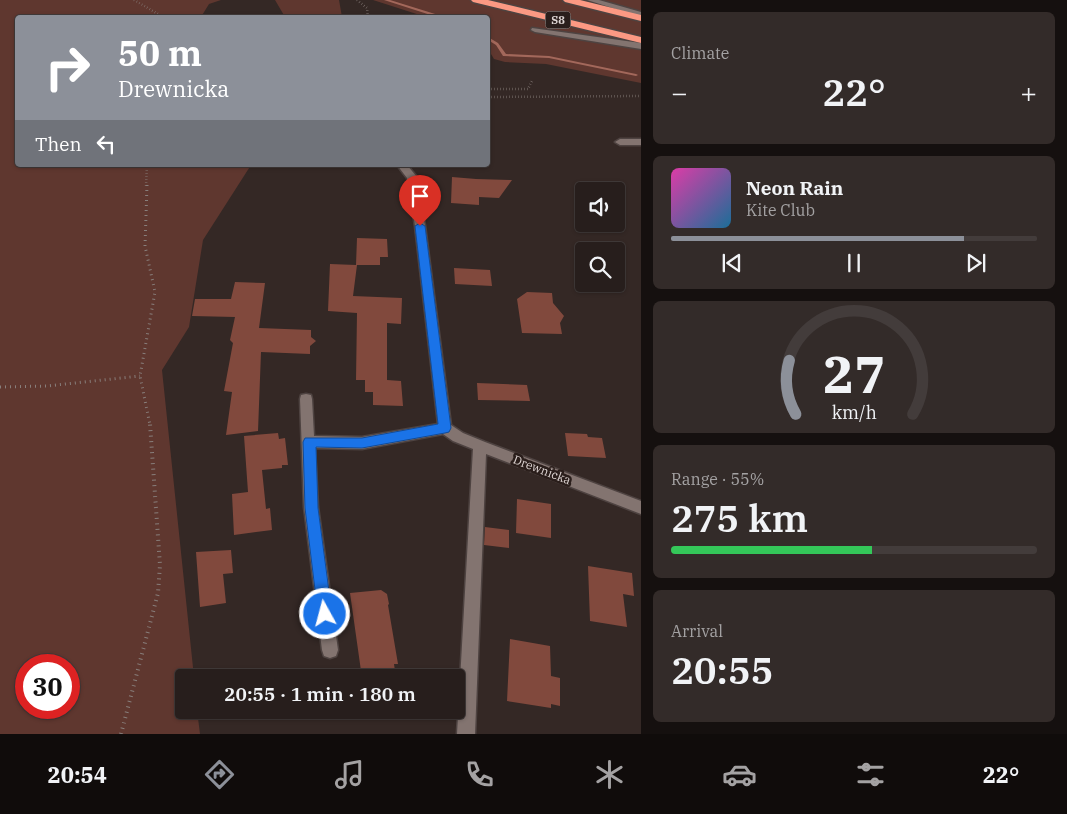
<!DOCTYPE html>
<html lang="en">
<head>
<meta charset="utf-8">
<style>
  body { margin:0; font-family:"IBM Plex Serif",serif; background:#332b29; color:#f1f3f6; height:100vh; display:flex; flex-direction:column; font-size:19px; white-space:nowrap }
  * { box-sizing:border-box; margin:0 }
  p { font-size:16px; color:#a4a2a3 }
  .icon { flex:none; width:28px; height:28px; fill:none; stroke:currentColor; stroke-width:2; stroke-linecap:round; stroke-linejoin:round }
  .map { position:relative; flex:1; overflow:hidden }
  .details { display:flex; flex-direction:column; gap:12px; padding:12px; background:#15100f; width:426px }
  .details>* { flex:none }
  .banner { position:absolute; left:15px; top:15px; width:475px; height:152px; border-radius:5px; box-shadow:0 1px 4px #0004,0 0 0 1px #433c3b; background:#8c9099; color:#fff; overflow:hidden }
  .buttons { position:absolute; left:575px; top:182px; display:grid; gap:10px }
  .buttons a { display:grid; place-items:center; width:50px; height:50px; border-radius:5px; background:#271e1c; box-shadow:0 1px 4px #0004,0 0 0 1px #433c3b; font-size:25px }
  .speed { position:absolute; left:15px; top:654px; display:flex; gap:10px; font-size:25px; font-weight:700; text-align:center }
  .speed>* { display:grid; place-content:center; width:65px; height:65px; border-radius:50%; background:#271e1c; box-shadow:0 1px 4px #0004,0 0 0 1px #433c3b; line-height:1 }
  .speed .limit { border:8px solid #d22; background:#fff; color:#111 }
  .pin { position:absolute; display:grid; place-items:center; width:42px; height:42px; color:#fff; margin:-51px -21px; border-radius:50% 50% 50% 0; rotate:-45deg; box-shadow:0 0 5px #0007 }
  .pin .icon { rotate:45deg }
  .me { position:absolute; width:55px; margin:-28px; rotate:353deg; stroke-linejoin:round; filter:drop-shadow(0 0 4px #0008) }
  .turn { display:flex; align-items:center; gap:18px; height:105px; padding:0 20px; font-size:22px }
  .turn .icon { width:65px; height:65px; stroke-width:2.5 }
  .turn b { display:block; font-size:35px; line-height:42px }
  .then { display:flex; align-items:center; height:48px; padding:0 20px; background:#0003; gap:10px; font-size:19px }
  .big { font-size:38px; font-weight:600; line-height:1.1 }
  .details .tile { flex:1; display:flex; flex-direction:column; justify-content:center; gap:8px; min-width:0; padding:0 18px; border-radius:8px; background:#332b29 }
  .details .dial { align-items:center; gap:0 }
  .dial svg { height:130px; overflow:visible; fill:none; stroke:#433c3b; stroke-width:7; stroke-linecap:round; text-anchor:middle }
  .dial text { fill:#f1f3f6; stroke:none }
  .song { display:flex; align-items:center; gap:15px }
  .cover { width:60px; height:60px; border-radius:8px; background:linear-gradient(135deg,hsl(320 70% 55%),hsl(200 70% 35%)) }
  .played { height:5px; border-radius:2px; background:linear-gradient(90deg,#8c9099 80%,#433c3b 80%) }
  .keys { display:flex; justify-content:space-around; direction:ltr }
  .heat { display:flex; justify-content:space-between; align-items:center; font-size:28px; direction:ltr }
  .charge { height:8px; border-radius:4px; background:linear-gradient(90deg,#34c759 55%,#433c3b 0) }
  .trip { position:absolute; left:175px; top:669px; width:290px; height:50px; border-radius:5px; background:#271e1c; box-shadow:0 1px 4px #0004,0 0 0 1px #433c3b; font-weight:600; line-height:50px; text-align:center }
  .dock { display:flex; height:80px; justify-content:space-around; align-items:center; background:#100c0b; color:#a4a2a3 }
  .dock .icon { width:35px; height:35px }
  .dock .on { color:#8c9099 }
  .dock b { font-size:22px; color:#f1f3f6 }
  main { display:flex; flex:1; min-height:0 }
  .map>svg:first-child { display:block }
  .green { fill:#5f372f; fill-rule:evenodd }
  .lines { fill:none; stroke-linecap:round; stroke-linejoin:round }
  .stream { fill:#a3685b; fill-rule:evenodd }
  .building { fill:#81493d }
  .minor-casing { stroke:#4e4341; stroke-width:3 }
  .highway-casing { stroke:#4e4341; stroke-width:3 }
  .path-far2 { stroke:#887e7b; stroke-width:2.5; stroke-dasharray:0.5 2.5; stroke-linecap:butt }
  .path-far1 { stroke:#887e7b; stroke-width:3; stroke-dasharray:1 4; stroke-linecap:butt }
  .path { stroke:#887e7b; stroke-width:4; stroke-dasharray:1 4.5; stroke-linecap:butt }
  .minor { fill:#837470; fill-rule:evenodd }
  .highway { fill:#fc9983; fill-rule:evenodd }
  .route { fill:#1a73e8; stroke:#114b97 }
  .labels { text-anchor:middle; stroke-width:5; stroke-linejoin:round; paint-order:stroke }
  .shield { fill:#2a1e1b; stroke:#a89e9c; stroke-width:1 }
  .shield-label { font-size:11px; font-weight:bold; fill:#ded5d3 }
  .street-label { font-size:12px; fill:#ded5d3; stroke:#2a1e1b }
</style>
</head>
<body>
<main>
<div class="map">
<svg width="641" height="734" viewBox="0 0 641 734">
  <rect width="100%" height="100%" fill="#342825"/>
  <path class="green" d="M0,0H221L209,4L201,17L18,18V165H251L203,240L189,327L162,370L194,677L184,678V710H197L200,734H0ZM26,665H69V708H26Z
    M275,0H339L342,17H285Z
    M373,0H641V83L546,64L505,62L494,59L488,49V18L426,17Z"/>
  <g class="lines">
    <path class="stream" d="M384,0H390L448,18H440Z
      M488,37L498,43L506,54L549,56L636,74L638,75L636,76L549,58L503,56L496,45L488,40Z"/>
  </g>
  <path class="building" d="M452,177L476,179L512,180L499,198L479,197V205L451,203Z
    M357,238L387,239L388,257H380V265H357L353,296L402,298L401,324L387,323V380L401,381L403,406L373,405V392H365V380H356L357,313L328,311L330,264L356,265Z
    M454,268L490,270L492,286L455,284Z
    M235,282L265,283L259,328L311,330V337L316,341L310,346V354L261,352L258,431L226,435L232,392L224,391L233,343L230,340L235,317L192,316L195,299H231Z
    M527,292L552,293L553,303L564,316L560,323L562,334L522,333L517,299Z
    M477,383L527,385L530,401L478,400Z
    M278,433L279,439L285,438L288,465H282V468L262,470L266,509L270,508L272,530L234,535L232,494L248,492L244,436Z
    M565,433L587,434L588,437L602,438L606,458L568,456Z
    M517,499L551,504V538L516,533Z
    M485,527L509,530V548L484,545Z
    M231,550L233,573L223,574L226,603L200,607L196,552Z
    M588,566L632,573L634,596L623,594L627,627L590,621Z
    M381,590L387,594L389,604L388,605L398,664H394L396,678H362L350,593Z
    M510,639L550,646L551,676L560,678V706L551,704V708L507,701Z"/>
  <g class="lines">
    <defs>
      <path id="minor" d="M587,0H599L641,12V17Z
        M532,28L641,43V49L535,32L531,30Z
        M641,139V145H620L615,142L620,139Z
        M397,165H407L417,177L425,226L451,425L463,433L485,442L641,501V514L486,454L475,734H457L473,449L453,441L443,434L362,449L315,448L318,507L338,650L336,656L330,658L324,656L322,650L304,507L300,399L301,395L306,394L311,395L312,399L314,436L362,437L438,424L415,226L407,178Z"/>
      <path id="highway" d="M471,0H488L641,37V43L473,2Z
        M563,0H580L641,15V21L565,2Z"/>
    </defs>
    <use href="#minor" class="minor-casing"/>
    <use href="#highway" class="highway-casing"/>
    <path class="path-far2" d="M134,0L165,18
      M357,0L367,8L368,18
      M488,89H528L532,81
      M488,97L641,96
      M146,186L147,165"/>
    <path class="path-far1" d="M147,185L145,246L155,292L140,376L150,425
      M0,387L47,386L140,376"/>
    <path class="path" d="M121,734L158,593L160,565L150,424"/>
    <use href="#minor" class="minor"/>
    <use href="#highway" class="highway"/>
  </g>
  <path class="route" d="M420,223L425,226L451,428L449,432L445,433L362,448L316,447L318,508L332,614L330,619L325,621L320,619L318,614L305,508L303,442L305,438H362L438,424L415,226Z"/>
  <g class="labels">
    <rect class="shield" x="545.5" y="11.5" width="25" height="17" rx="4"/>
    <g class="shield-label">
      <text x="558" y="24">S8</text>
    </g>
    <g class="street-label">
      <text transform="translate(542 470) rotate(21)" y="4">Drewnicka</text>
    </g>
  </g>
</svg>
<div class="buttons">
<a><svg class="icon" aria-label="sound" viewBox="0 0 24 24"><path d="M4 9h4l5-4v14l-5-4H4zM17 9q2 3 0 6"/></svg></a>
<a><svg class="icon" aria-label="search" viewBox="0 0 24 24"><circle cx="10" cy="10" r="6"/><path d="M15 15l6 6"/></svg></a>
</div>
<div class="speed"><div class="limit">30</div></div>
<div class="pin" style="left:420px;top:226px;background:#d93025"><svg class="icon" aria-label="arrive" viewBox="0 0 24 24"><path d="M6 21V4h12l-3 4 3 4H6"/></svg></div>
<svg class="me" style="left:325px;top:614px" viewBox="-20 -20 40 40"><circle r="17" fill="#1a73e8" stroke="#fff" stroke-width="3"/><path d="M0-11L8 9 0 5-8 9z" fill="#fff"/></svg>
<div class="trip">20:55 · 1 min · 180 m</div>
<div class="banner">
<div class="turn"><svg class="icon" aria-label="right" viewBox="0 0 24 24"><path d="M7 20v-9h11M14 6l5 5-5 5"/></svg><div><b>50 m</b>Drewnicka</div></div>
<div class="then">Then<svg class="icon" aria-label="left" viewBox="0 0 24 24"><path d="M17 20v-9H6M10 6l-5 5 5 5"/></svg></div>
</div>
</div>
<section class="details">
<div class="tile"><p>Climate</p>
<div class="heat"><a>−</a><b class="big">22°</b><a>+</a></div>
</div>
<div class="tile">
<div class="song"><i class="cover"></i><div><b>Neon Rain</b><p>Kite Club</p></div></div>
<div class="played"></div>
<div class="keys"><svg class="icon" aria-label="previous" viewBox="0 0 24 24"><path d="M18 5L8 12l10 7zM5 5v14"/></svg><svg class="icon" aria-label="pause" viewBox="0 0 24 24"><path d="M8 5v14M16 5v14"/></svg><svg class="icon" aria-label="next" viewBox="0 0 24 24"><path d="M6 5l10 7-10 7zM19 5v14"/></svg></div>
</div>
<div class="tile dial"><svg viewBox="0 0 100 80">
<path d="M14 69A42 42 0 1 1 86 69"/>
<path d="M14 69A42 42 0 0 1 10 36" stroke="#8c9099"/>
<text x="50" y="56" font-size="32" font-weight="700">27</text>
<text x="50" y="72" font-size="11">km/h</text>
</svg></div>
<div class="tile"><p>Range · 55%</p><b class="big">275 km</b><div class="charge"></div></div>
<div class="tile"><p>Arrival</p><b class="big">20:55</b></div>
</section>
</main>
<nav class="dock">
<b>20:54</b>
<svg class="icon on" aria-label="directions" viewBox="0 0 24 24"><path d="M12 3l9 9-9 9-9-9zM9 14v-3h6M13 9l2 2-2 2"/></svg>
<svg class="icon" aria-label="music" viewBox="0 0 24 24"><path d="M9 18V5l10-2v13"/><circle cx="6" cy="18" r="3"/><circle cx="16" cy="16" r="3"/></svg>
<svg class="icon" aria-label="phone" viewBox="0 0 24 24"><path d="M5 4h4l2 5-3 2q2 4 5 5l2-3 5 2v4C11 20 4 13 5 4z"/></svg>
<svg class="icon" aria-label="climate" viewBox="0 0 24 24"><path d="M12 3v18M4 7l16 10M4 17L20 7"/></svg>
<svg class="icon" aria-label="car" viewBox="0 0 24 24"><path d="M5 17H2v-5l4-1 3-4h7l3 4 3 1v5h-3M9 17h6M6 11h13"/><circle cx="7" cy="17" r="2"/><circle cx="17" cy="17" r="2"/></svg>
<svg class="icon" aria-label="filters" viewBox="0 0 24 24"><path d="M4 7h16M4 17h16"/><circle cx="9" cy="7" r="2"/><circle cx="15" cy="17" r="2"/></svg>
<b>22°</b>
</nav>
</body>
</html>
